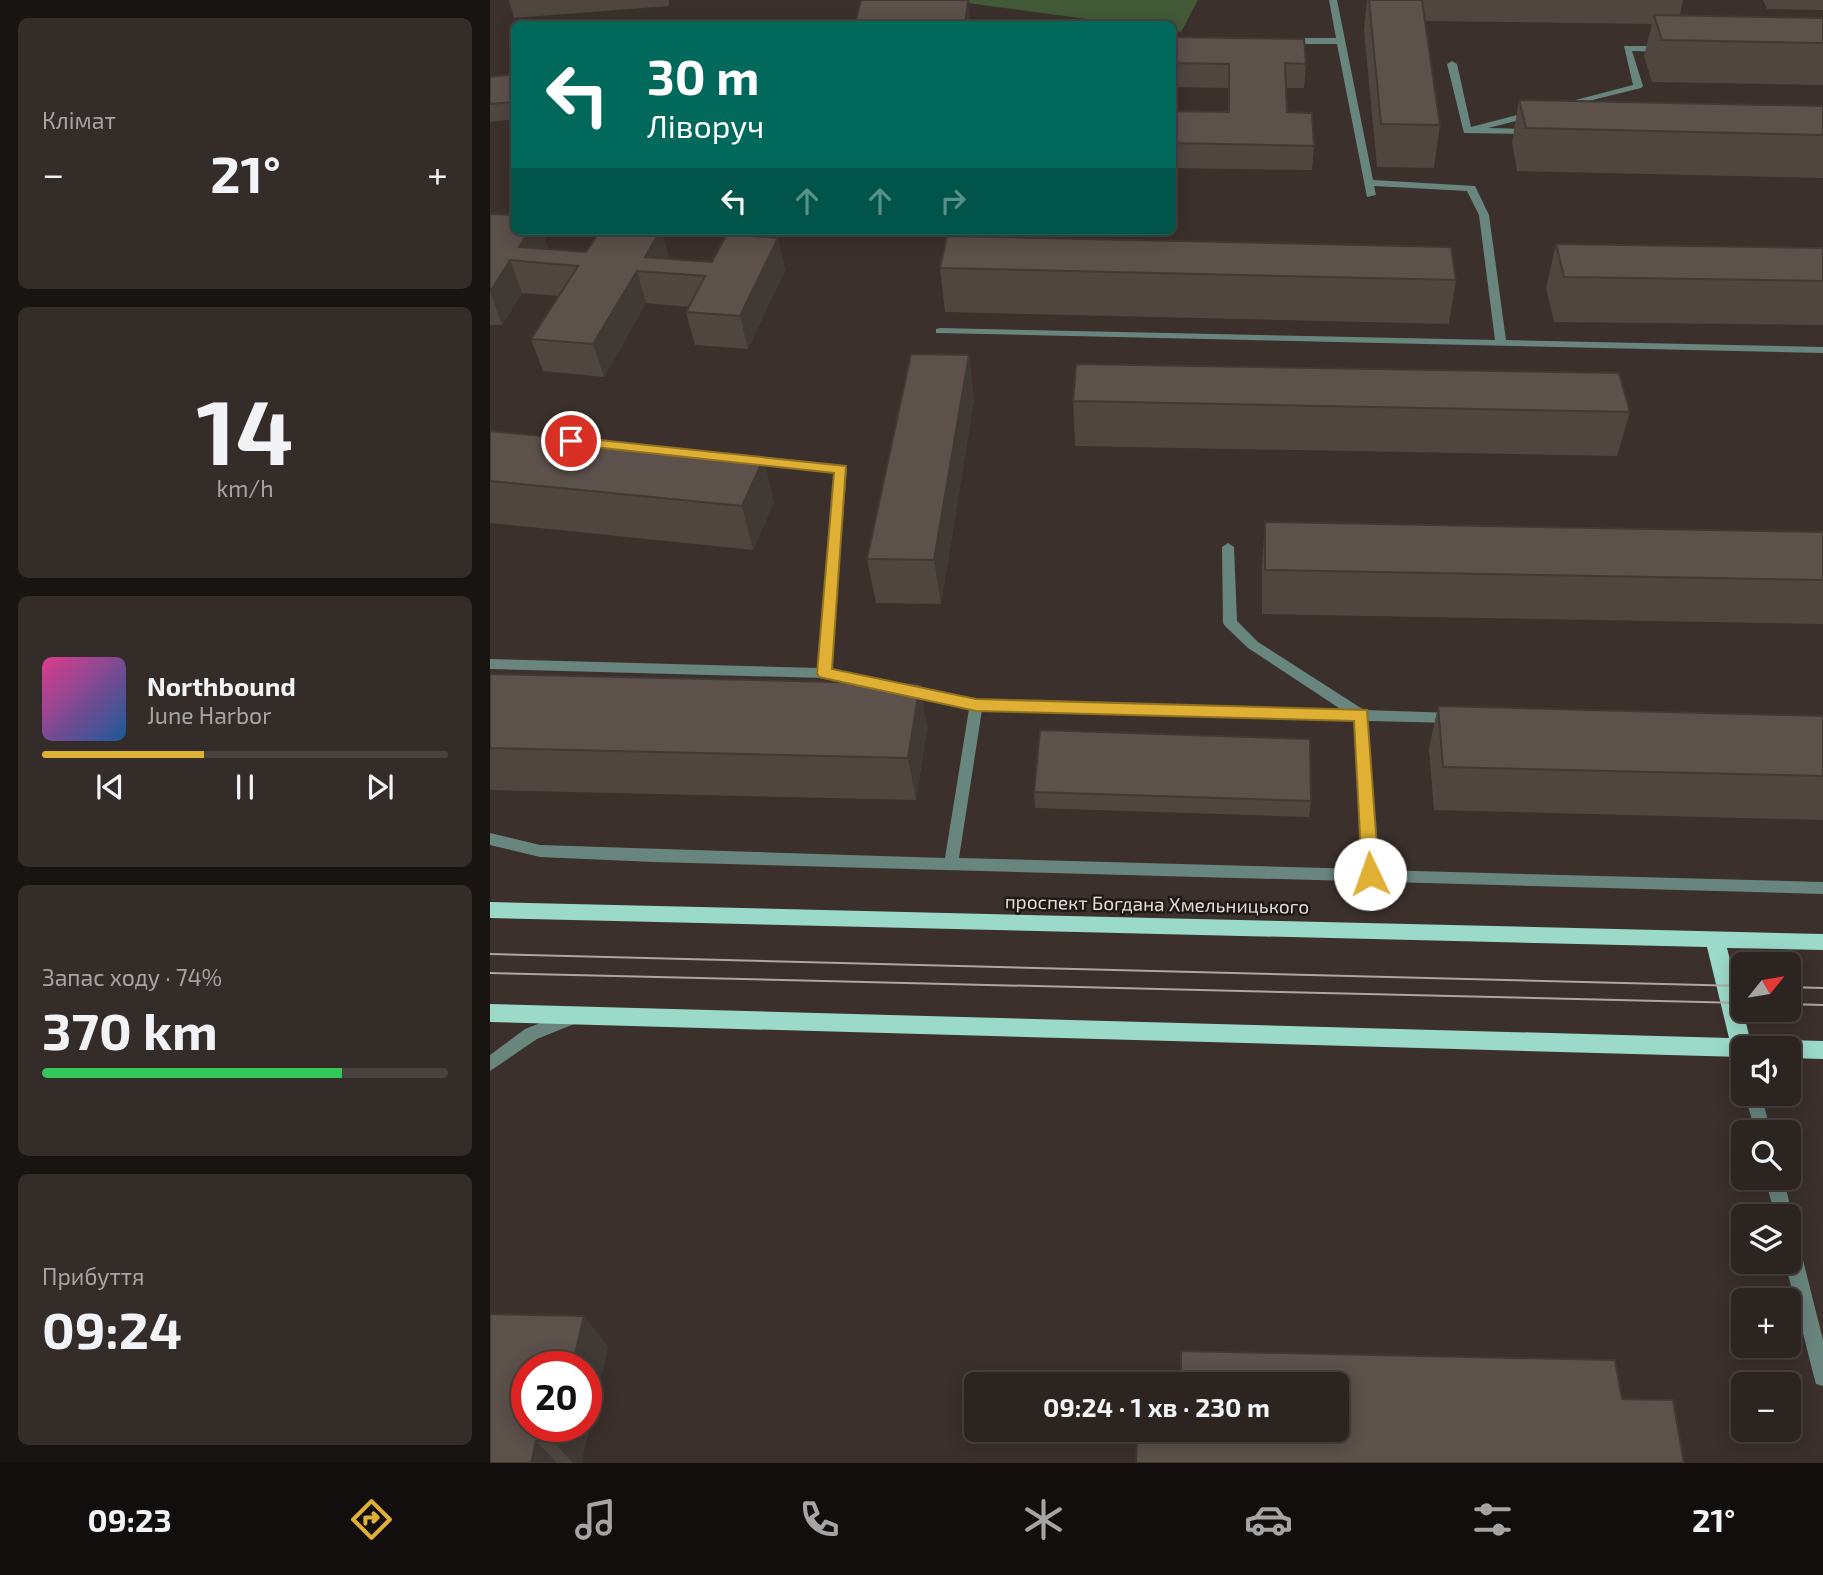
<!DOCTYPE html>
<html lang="uk">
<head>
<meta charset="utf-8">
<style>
  body { margin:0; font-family:"Exo 2",sans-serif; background:#342c29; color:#f1f3f6; height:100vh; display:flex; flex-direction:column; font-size:26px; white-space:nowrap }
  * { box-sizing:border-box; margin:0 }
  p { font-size:23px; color:#a6a4a5 }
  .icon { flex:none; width:38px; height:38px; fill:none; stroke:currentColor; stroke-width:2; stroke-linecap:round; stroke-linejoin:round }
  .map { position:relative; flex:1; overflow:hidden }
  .side { display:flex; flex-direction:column; gap:18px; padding:18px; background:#181412; width:490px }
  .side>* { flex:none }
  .banner { position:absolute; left:21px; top:21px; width:665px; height:214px; border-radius:10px; box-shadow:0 4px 18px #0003,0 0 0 2px #48413e; background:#00695c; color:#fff; overflow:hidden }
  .needle { width:46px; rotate:60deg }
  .tools { position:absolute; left:1241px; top:952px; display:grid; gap:14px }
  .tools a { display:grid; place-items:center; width:70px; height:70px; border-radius:10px; background:#2c2420; box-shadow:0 4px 18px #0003,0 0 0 2px #48413e; font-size:35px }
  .speed { position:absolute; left:21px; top:1351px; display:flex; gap:14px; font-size:35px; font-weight:700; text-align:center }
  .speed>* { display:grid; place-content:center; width:91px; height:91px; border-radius:50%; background:#2c2420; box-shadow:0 4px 18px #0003,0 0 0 2px #48413e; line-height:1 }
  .speed .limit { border:10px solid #d22; background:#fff; color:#111 }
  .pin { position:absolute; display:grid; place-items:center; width:60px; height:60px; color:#fff; margin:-30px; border:4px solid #fff; border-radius:50%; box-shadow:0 2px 7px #0007 }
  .me { position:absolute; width:77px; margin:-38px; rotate:357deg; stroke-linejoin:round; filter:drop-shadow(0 0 5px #0008) }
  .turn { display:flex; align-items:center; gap:24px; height:147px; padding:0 21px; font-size:32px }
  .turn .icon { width:91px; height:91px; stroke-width:2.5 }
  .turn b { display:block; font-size:49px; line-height:60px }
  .lanes { display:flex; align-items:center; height:66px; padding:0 21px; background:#0003; justify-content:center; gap:35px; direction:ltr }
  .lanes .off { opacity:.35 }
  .big { font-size:52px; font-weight:700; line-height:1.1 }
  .side .widget { flex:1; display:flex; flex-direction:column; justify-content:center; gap:10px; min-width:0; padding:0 24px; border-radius:10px; background:#342c29 }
  .side .dial { align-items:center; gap:0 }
  .dial b { font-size:91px; line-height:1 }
  .song { display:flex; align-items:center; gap:21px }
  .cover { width:84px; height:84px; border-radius:10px; background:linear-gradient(135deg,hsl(330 70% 55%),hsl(210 70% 35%)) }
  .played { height:7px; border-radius:4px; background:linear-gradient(90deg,#dfb033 40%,#48413e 40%) }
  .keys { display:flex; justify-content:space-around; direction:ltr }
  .heat { display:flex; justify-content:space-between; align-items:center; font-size:38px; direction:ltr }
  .charge { height:10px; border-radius:5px; background:linear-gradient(90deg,#34c759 74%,#48413e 0) }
  .trip { position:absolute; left:474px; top:1372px; width:385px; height:70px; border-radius:10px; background:#2c2420; box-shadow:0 4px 18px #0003,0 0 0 2px #48413e; font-weight:700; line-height:70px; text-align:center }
  .dock { display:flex; height:112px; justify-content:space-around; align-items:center; background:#120e0d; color:#a6a4a5 }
  .dock .icon { width:49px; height:49px }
  .dock .selected { color:#dfb033 }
  .dock b { font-size:32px; color:#f1f3f6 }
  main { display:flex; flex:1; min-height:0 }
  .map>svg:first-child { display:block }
  .green { fill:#425a38 }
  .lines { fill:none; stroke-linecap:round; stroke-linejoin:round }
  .lane { fill:#69867e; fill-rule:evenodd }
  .street { fill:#69867e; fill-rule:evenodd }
  .primary { fill:#9bdac9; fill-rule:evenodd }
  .tram { stroke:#b0a7a4; stroke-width:2 }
  .wall { fill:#4f4640 }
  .shaded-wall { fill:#403934 }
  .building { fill:#5c514b; stroke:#403934; stroke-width:2 }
  .route { fill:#dfb033; stroke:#917221; stroke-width:2 }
  .labels { text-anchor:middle; stroke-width:5; stroke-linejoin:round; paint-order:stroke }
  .street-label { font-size:19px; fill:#e3dbd8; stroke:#1e1917 }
</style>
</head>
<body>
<main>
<section class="side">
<div class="widget"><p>Клімат</p>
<div class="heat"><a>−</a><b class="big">21°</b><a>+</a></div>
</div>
<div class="widget dial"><b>14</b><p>km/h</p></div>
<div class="widget">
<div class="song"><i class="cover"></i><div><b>Northbound</b><p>June Harbor</p></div></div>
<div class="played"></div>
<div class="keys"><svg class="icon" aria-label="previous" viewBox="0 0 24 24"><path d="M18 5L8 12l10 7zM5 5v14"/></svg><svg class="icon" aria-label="pause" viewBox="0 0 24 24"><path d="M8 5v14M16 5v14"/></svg><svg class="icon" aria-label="next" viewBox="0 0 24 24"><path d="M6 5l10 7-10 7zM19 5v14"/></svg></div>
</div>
<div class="widget"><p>Запас ходу · 74%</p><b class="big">370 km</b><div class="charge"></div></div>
<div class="widget"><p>Прибуття</p><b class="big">09:24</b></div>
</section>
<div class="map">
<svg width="1333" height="1463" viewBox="0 0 1333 1463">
  <rect width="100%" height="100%" fill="#3b302b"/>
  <path class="green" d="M455,0H708L691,32L683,31L682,24H635Z"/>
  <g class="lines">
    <path class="lane" d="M839,0H847L883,180L985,186L999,215L1016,340L1333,347V353L446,333V329L450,328L1005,340L989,215L977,191L884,186L886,195L877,197L847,44H798L794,41L798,38H846Z
      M257,455L351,465L357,469L341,669L486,700L852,710L758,648L735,626L733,623L732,547L738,543L744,547L747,621L768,642L874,710L964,713L971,718L964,723L878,721L887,870L1333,882V894L164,862L50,857L0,845V833L50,845L455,858L479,709L334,678L0,669V659L328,668L345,472L253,462L251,459L253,456ZM492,710L864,721L872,869L469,858Z
      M83,1010L89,1012L91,1017L89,1022L47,1039L0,1071V1055L35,1029Z"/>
    <path class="street" d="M1134,46H1174L1179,49L1174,52L1142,51L1153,86L1151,88L1074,107V103L1143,85Z
      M962,61L967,64L981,127L1043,111L1048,114L1046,116L998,128L1041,129L1046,132L1044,134L974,133L957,64Z
      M1255,1094H1271L1281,1132H1265Z
      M1275,1178H1293L1303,1216L1300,1222L1298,1223V1216H1285Z
      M1298,1228L1304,1230L1307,1236L1333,1340V1386L1326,1384L1324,1377L1295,1262H1298Z"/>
    <path class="primary" d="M0,902L1333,934V950L1237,948L1260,1039L1269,1042L1272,1048H1253L1252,1057L0,1022V1004L1239,1038L1217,947L0,918Z
      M1298,1040L1333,1041V1059L1298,1058V1048H1288L1291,1043Z"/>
    <path class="tram" d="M0,954L1253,986
      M0,973L1253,1003
      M1298,987L1333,988
      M1298,1004L1333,1005"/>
  </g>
  <path class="wall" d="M19,0H179V6L24,18Z
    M877,0H1193L1190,15L1333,18V85L1162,82L1154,56L1162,24L935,21L950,125L944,168L887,167L874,30Z
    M1273,0H1333V10L1277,9Z
    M682,37L816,64L814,88H796L797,112L824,146L822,170L682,168V111L738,112V88L682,87Z
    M24,74V119L0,122V77Z
    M1029,100L1333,106V178L1027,171L1022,142Z
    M0,215L58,249L222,262L288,238L295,270L258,349L205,345L196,312L199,307L156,303L114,377L53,371L41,339L69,296L32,293L12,325H0Z
    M1066,244L1333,248V325L1064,322L1056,288Z
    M450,268L966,280L959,324L455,312Z
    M479,355L484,400L451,604L386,603L377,559Z
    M583,401L1140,412L1127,456L585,446Z
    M0,431L284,502L263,550L0,523Z
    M775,522L1333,532V624L772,614V566Z
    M0,674L430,684L437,728L426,800L0,790Z
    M948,706L1333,716V820L944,810L939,749Z
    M544,792L821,801L819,817L545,808Z
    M94,1316L118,1347L91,1463H0Z"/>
  <path class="shaded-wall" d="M479,0L480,15L479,24H475Z
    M39,231H52L59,249L29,247Z
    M170,231H172L180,261L155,257Z
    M288,238L295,270L258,349L250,316Z
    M20,260L32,293L12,325L0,292Z
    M147,271L156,303L114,377L103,344Z
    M479,355L484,400L451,604L444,560Z
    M274,458L284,502L263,550L252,506Z
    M430,684L437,728L426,800L418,758Z
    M94,1316L118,1347L91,1463H83L63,1441L67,1426H96V1367H82Z
    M46,1441L67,1463H41Z"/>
  <path class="building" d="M371,0H478L475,24H365Z
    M879,0H932L950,125L891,124Z
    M1164,15L1333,18V43L1172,40Z
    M682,37L814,39L816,64L795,63L797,112L822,113L824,146L682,143V111L739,112V64L682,63Z
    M24,74V102L0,104V77Z
    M1029,100L1333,106V135L1036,128Z
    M1,214L24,215V231H39L29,247L96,252L110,231H170L155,257L222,262L237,234L288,238L250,316L196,312L215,276L147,271L103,344L41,339L88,266L20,260L0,292V215Z
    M457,236L961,247L966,280L450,268Z
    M1066,244L1333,248V281L1074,277Z
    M421,354L479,355L444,560L377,559Z
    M586,364L1129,373L1140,412L583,401Z
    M0,431L274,458L252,506L0,481Z
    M775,522L1333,532V580L775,570Z
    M0,674L430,684L418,758L0,748Z
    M948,706L1333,716V776L953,767Z
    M550,730L820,739L821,801L544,792Z
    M0,1314L94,1316L82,1367H37V1426H67L63,1441H46L41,1463H0Z
    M691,1351L1125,1360L1132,1399L1183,1400L1194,1463H646L647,1430H847V1384H648V1376L691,1378Z"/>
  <path class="route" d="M81,437L356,466L342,669L486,699L877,710L889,874L886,879L880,882L872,874L864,721L486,711L329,677L327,673L344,473L76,444V438Z"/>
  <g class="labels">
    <g class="street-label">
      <text transform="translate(667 904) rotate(1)" y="7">проспект Богдана Хмельницького</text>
    </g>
  </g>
</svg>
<div class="tools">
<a><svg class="needle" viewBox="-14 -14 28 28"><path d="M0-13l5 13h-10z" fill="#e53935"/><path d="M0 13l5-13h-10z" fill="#a6a4a5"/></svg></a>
<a><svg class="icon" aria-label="sound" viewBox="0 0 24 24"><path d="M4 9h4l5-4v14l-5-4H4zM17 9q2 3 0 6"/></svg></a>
<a><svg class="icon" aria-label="search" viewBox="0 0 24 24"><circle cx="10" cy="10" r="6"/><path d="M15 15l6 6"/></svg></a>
<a><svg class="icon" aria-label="layers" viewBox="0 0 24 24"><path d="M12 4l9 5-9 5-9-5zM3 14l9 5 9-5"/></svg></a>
<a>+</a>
<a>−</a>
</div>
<div class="speed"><div class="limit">20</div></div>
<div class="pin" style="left:81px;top:441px;background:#d93025"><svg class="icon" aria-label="arrive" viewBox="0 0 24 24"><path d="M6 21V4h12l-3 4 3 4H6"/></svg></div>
<svg class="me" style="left:880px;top:874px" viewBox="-20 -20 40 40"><circle r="19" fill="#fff"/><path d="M0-13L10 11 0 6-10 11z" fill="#dfb033"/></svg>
<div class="trip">09:24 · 1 хв · 230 m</div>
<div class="banner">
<div class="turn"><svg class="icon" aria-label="left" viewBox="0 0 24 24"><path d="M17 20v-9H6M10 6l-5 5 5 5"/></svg><div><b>30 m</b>Ліворуч</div></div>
<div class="lanes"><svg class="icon" aria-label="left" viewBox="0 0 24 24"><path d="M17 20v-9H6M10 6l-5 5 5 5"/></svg><svg class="icon off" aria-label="ahead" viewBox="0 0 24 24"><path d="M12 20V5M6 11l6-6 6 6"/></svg><svg class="icon off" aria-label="ahead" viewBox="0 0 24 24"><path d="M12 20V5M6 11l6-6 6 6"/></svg><svg class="icon off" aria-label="right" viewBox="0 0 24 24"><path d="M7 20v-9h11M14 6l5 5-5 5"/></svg></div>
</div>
</div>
</main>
<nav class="dock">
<b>09:23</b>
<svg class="icon selected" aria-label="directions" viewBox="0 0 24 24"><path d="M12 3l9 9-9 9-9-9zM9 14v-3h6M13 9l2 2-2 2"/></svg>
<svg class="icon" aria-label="music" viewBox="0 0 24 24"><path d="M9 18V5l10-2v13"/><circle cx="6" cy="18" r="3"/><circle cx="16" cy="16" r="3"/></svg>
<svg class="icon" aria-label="phone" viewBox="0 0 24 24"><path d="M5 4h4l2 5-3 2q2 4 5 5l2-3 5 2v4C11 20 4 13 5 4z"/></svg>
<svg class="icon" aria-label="climate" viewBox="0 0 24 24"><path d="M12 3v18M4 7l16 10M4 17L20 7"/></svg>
<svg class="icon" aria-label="car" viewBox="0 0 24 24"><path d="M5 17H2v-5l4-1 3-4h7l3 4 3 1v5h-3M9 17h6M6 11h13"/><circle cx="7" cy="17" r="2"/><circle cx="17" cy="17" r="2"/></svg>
<svg class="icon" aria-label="filters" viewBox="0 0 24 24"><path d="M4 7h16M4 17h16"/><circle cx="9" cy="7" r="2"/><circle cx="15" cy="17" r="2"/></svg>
<b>21°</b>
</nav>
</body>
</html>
